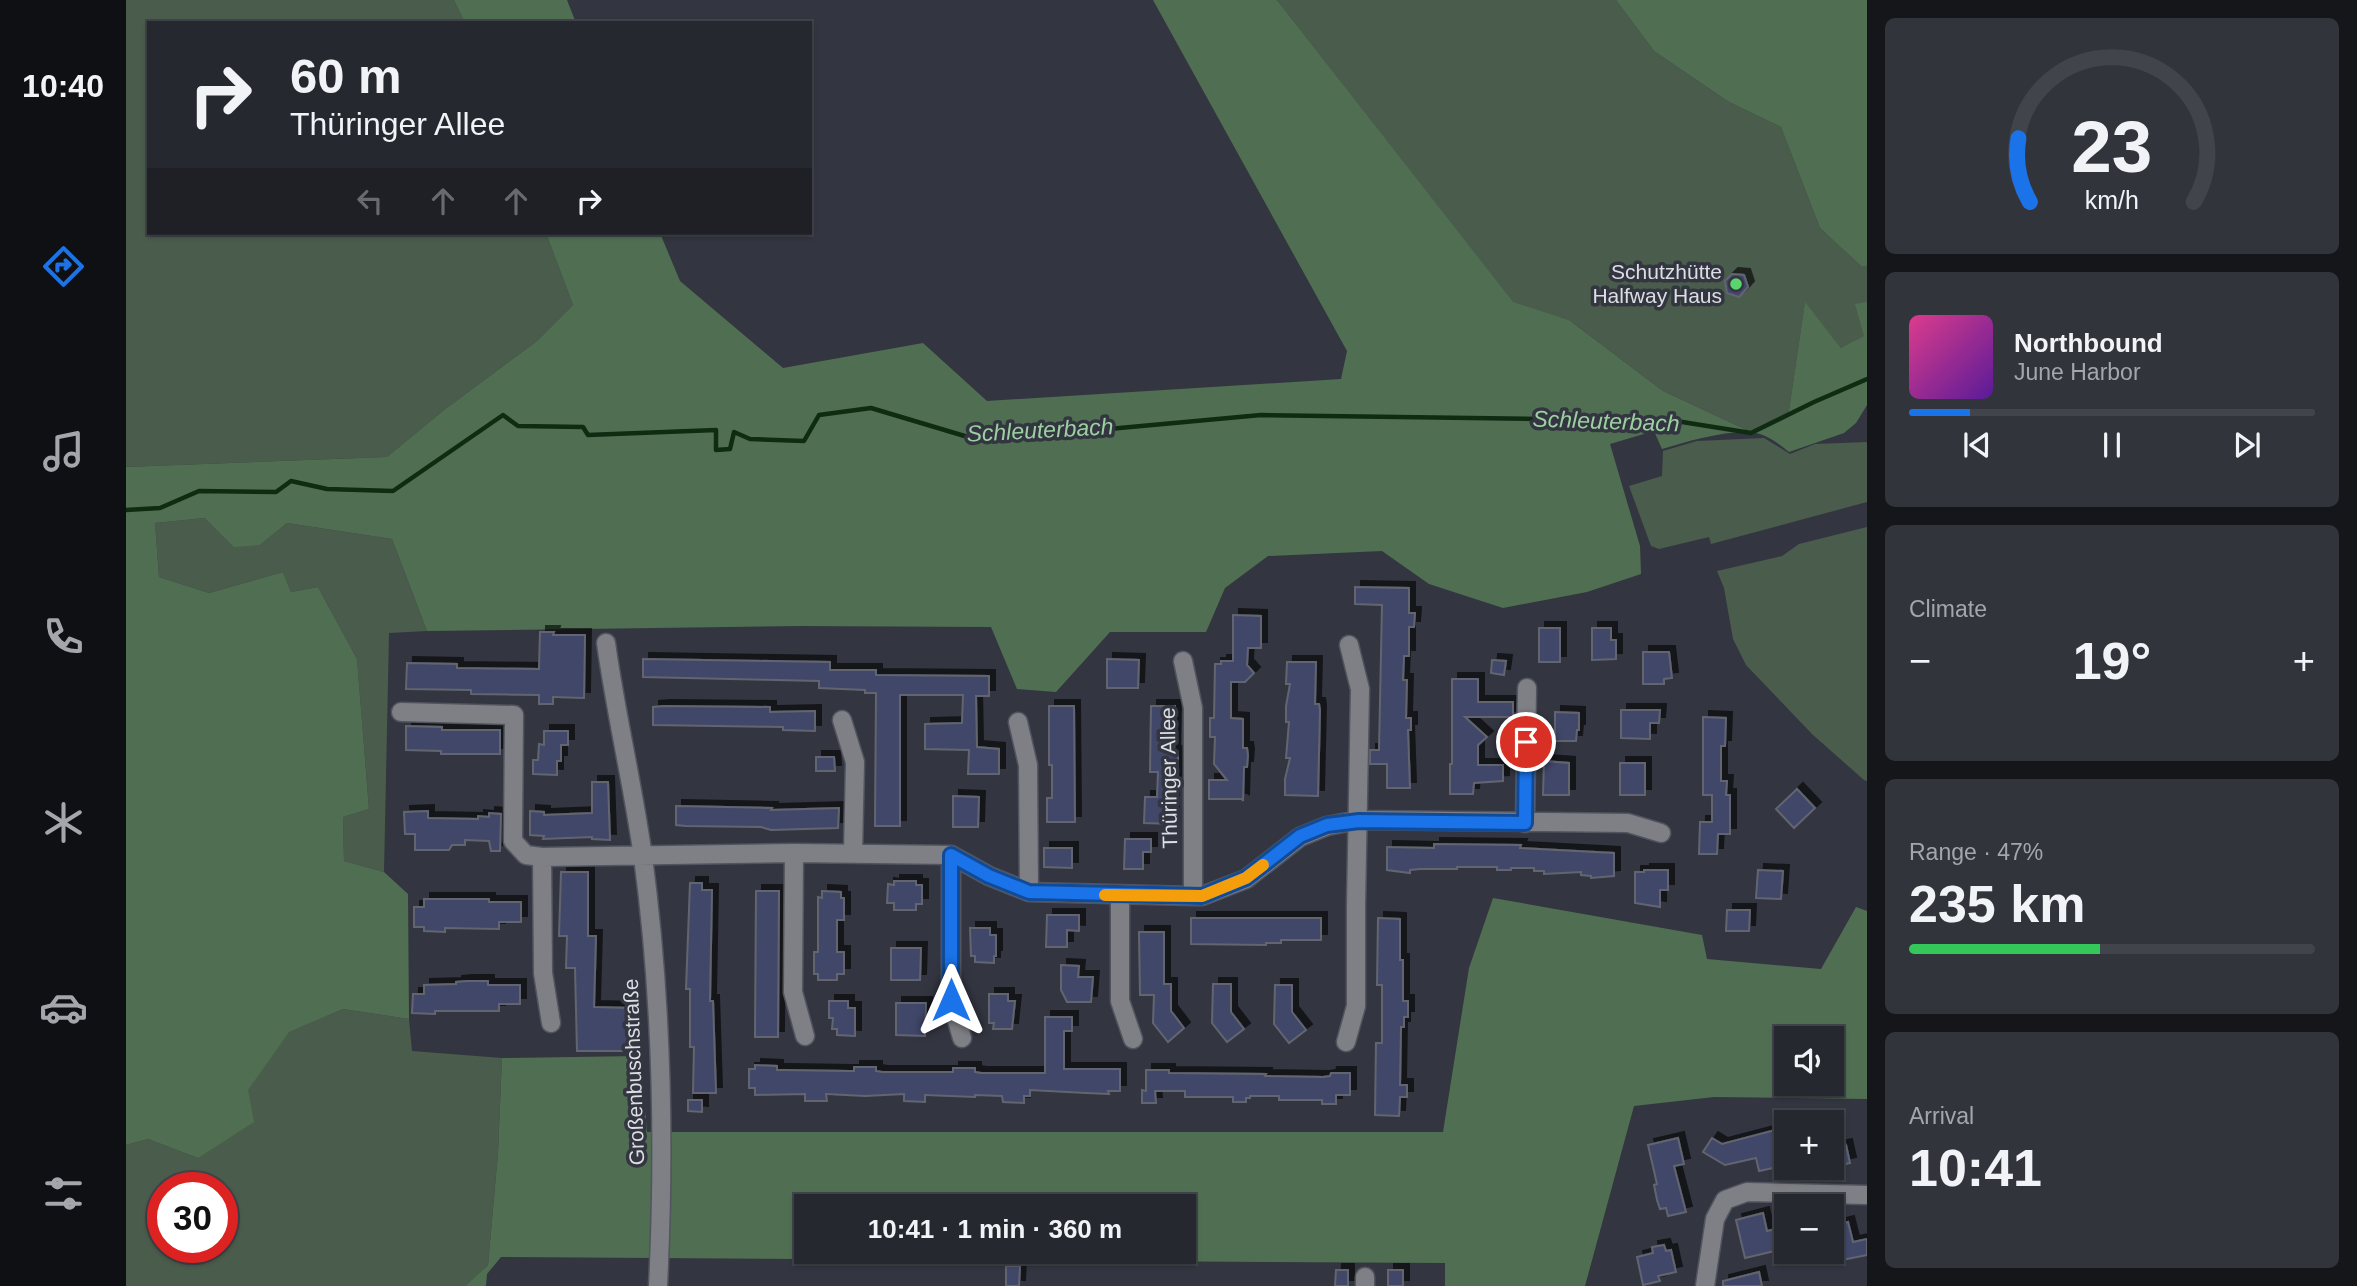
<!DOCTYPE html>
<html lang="en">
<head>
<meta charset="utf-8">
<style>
  body { margin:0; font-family:Helvetica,sans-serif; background:#32343c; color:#f1f3f6; height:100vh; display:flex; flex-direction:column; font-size:26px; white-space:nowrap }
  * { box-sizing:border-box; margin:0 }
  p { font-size:23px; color:#a4a6ab }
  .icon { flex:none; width:38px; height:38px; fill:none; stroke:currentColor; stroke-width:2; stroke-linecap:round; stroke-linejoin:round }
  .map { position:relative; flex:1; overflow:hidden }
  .sheet { display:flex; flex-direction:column; gap:18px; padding:18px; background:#15161a; width:490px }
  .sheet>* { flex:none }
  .top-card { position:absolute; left:21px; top:21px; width:665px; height:214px; border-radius:0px; box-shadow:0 2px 5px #0004,0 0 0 2px #42444c; background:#262830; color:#f1f3f6; overflow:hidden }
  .fabs { position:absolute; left:1648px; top:1026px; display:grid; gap:14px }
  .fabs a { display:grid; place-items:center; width:70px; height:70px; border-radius:0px; background:#262830; box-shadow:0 2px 5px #0004,0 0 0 2px #42444c; font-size:35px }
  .speed { position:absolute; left:21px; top:1172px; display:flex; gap:14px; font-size:35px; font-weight:700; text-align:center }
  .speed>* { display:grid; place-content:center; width:91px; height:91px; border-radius:50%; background:#262830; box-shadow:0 2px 5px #0004,0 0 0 2px #42444c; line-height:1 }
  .speed .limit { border:10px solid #d22; background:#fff; color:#111 }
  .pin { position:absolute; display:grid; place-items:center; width:60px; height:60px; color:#fff; margin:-30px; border:4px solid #fff; border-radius:50%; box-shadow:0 2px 7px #0007 }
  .me { position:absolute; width:77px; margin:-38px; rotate:0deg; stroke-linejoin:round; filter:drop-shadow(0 0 5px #0008) }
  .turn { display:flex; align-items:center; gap:24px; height:147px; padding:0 28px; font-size:32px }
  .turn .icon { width:91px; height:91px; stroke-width:2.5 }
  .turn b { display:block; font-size:49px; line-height:60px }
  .lanes { display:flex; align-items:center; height:66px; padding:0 28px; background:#0003; justify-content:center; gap:35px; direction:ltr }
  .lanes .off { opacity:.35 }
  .big { font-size:52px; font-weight:600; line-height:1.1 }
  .sheet .tile { flex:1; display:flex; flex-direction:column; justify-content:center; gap:10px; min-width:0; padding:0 24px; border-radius:10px; background:#32343c }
  .sheet .dial { align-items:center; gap:0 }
  .dial svg { height:182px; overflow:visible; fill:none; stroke:#42444c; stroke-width:7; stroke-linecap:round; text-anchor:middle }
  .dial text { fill:#f1f3f6; stroke:none }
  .song { display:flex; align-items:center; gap:21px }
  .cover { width:84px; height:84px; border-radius:10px; background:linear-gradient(135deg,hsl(330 70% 55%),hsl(270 70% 35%)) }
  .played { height:7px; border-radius:4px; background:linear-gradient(90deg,#1a73e8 15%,#42444c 15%) }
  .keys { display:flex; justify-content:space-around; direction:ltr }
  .heat { display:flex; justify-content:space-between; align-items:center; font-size:38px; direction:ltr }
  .charge { height:10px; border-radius:5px; background:linear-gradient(90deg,#34c759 47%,#42444c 0) }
  .trip { position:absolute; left:668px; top:1194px; width:402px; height:70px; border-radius:0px; background:#262830; box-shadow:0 2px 5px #0004,0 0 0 2px #42444c; font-weight:600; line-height:70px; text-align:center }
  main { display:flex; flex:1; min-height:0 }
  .tabs { display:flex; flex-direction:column; width:126px; justify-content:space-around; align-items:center; background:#0f1013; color:#a4a6ab }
  .tabs .icon { width:49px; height:49px }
  .tabs .on { color:#1a73e8 }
  .tabs b { font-size:32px; color:#f1f3f6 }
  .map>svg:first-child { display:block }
  .green { fill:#4a5c4b; fill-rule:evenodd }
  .forest { fill:#506f52; fill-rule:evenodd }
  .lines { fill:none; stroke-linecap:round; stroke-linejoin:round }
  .stream { stroke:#0f2c13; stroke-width:4.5 }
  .building { fill:#404769; stroke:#626570; stroke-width:2; filter:url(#shadow) }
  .minor-casing { stroke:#51545e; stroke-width:21 }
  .minor { stroke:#7e8085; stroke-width:18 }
  .route-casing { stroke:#114b97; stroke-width:18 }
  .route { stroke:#1a73e8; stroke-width:12 }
  .slow { stroke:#f59e0b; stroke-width:12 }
  .poi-dot { fill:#5ad56e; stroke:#333640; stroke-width:2.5 }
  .labels { text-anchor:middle; stroke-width:7; stroke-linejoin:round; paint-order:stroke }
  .poi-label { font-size:21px; fill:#dcdee4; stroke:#333640; text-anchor:end }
  .street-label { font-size:21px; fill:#dcdee4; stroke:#333640 }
  .water-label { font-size:23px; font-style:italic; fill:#9cd0a0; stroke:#333640 }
</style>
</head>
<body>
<main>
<nav class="tabs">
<b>10:40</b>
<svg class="icon on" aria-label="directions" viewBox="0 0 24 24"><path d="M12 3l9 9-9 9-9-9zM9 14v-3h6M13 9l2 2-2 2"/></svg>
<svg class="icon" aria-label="music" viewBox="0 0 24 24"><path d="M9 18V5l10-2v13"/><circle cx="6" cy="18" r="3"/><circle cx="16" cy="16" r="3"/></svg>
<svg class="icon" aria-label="phone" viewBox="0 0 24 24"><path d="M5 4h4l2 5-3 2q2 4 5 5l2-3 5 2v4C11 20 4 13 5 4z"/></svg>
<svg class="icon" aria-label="climate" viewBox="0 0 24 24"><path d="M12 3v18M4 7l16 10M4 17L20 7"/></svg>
<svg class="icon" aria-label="car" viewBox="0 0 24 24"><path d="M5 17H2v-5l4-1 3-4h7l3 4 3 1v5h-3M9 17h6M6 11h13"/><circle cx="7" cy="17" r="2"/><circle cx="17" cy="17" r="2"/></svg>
<svg class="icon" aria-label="filters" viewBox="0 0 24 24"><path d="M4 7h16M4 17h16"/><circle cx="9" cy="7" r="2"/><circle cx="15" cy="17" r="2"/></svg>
</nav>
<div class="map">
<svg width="1741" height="1286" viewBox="0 0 1741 1286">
  <defs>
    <filter id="shadow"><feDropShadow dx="6" dy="-6" stdDeviation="0" flood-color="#0009"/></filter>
  </defs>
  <rect width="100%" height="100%" fill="#333640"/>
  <path class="green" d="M0,0H328L339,23H23V233H420L447,305L411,341L318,410L261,457L0,467Z
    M1151,0H1490L1528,51L1603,102L1655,127L1694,228L1735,266H1741V338L1715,348L1679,303L1662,417L1625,432L1537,391L1443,320L1387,303Z
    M1638,438L1664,454L1689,444L1741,442V502L1585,544L1583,537L1533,549L1525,546L1503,486L1536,476L1537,451L1571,441Z
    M79,518L134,545L161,523L266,539L301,631L263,633L258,872L218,861L217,817L243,809L231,659L192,587L165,592L157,572L83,593L33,577L29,523Z
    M1741,527V781L1738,780L1687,735L1620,665L1607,639L1598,588L1591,571L1656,556L1673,544Z
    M217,1009L283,1019L286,1051L376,1058L372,1153L362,1265L339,1286H0V1145L22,1139L72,1158L162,1032ZM37,1188H96V1248H37Z"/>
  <path class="forest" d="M328,0H441L450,23H339Z
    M1027,0H1151L1387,302L1443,320L1537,391L1625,432L1662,417L1679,302L1715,348L1738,336L1729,304L1741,302V405L1730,423L1718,433L1663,452C1652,443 1639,433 1624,432C1596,431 1562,441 1536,449L1528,431L1484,444L1514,546L1515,574L1461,592L1377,608L1303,584L1256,551L1142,556L1099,588L1080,632H984L930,692L891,689L865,627L673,626L301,631L266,539L161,523L134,545L108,547L79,518L29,523L33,577L83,593L157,572L165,592L192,587L231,659L243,809L217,817L218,861L258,872L282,894L283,1019L217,1009L163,1032L122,1090L128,1122L72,1158L22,1139L0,1145V467L261,457L318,410L411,341L447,305L420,233H534L554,281L657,368L797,343L861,401L1215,379L1221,351Z
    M1490,0H1741V266H1735L1694,228L1655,127L1603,102L1528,51Z
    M1367,898L1576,935L1581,959L1695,969L1730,907L1741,911V1099L1588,1097L1508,1106L1459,1286H1319V1263L375,1257L361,1274L360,1286H339L362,1265L372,1153L376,1058L515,1056L521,1132H1317L1343,968ZM1661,1038H1706V1083H1661ZM681,1206H1059V1251H681Z"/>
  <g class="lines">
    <path class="stream" d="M0,510L34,508L73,491L150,492L165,481L201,489L267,491L377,415L392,426L457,427L462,435L590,430V450L604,449L608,432L624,439L678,441L693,415L745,408L842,437L961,431L1135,415L1550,421L1625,433L1688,402L1741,379"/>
  </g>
  <path class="building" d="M1606,274L1618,275L1622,287L1613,297L1601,293L1599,281Z
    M1229,587L1283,588V613H1289L1288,627H1283V656H1278L1277,680H1281L1280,718H1285V730H1282L1284,788H1261V764H1244V750H1253L1256,605L1229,604Z
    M1107,615L1135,616V648H1122L1121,665L1128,673L1119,682H1105V718L1117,719V748H1121L1122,755L1121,767H1118L1117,801L1116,799H1083V780H1101L1088,764L1089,737H1084V718H1088L1089,664H1095V661H1107Z
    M1413,628H1434V662H1413Z
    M1466,628H1485V640H1490V659L1466,660Z
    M414,632H428L427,635H459L458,698L427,697V704H413V695L345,694V690L280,689L281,663L331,664V668L413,669Z
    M1517,652H1543L1546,678L1538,679V684H1517Z
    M517,659L704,662V670H750V675L863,676V696H850L851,747L873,749V774H842L843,750L799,749V724L836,723L837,695H774V826H749L750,693H739V690L693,688V681L517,677Z
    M981,659L1013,660L1012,688H981Z
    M1366,660L1380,661L1378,675L1365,673Z
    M1161,662H1190L1189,704H1193L1194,710L1192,796L1159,795V779L1164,758H1160L1163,722H1160V706L1164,684H1160Z
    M1326,679H1352V702H1387V717H1339L1361,737L1352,745V765H1377V781L1348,783L1347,794H1324V764H1326Z
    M538,706L644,707V712L689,711V731L657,730V727L527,725V707Z
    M923,706H948L949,822H921V798H926V765H923Z
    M1025,706H1049L1048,752H1052V783H1047V824L1018,823L1019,797H1031L1032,772H1024Z
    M1495,710H1534L1533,723H1524V739L1495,738Z
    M1429,712L1453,713V730H1451L1450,741H1429Z
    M1577,717L1600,718L1599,746H1595V781H1601L1600,795H1604V834H1592L1591,854H1573L1574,822H1586V795H1577Z
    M280,726L316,727V730H374V754H315V751L280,750Z
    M418,731H442V745H435V761H431V775L407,774V760H412L413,744L418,745Z
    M690,757H708L709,771H690Z
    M1418,761L1443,763V795H1417Z
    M1494,763H1519V795H1494Z
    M466,782H482L484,840L466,839V837L417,839L418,836L404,835V811L418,812V815L466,813Z
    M1671,789L1689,808L1668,828L1650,809Z
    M827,796L853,797L852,827H827Z
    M550,806L646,808L645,810L713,808L712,828L645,830L635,827L560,826L550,825Z
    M302,811V818L352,819V816L363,817V813L375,814L374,851H365L363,841L339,840V845H326L323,850H289V834H279L278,812Z
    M999,839H1025V852H1017V869H998Z
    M1308,844L1395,845L1394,848L1488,853V876L1465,878V876L1455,875V872L1418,874V871H1408V868H1385V870H1371V867H1331V869H1294L1284,870V873L1261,870V847L1308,848Z
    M918,848H946V868L918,867Z
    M1518,870H1542V890H1534V907L1509,903V872H1518Z
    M1632,870L1657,871L1655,899L1630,898Z
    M435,872H462V936H470L468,1007L506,1008V1051H451L449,968H440L441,936H433Z
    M768,881H790V885H796V904H790V910H768V903H761L762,884L768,885Z
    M564,883H576V890H586L584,1001H587L590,1093H567L568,1047H564V989H560Z
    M630,891H653L652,1037H629Z
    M696,891L715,892V898H718V920H711V952H718V974H711V980H692V974H688V952H692V897L696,898Z
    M298,899H363V902H395V922H373V929L319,928V932L298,931V927H288V907H298Z
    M1601,910H1624L1623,931H1600Z
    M921,915H953V931L941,930V947H920Z
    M1065,918H1195V940H1155V943H1140V945L1065,944Z
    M1252,918L1274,919V960H1277V1001H1282V1017H1278V1027H1275L1274,1085H1281V1097H1274L1273,1116L1249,1115L1250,1043H1256V985H1251Z
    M844,928H864V935H870V956H868V963L849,962V956H845Z
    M1013,932H1038V984H1045V1011L1058,1028L1042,1042L1027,1023L1028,995H1014Z
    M765,948H795L794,980H765Z
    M935,965L953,966L952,977H967L965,1002H941L935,990Z
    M341,981H362V985H394V1004H373V1011H309V1014L286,1013L287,994H298V985L330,984V982Z
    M1087,984H1105V1012L1118,1029L1101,1042L1086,1023Z
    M1149,985H1166V1012L1180,1030L1163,1043L1148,1024Z
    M863,994H882V1001H889L886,1029H867L868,1023H863Z
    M703,1001H722V1008H729V1036L711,1035V1029H706L707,1018H703Z
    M770,1003H800L799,1036L770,1035Z
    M919,1017H946V1031H938V1069H994V1091H982L983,1094L960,1093L904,1090V1096H898V1103L877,1102L876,1096L849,1095V1097L799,1095V1102L778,1101V1094L739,1096L700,1094L701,1101H679V1094L629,1095V1088H623V1069H629V1065L651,1066V1070H658L722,1071H728V1067H750V1071L756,1072H827V1068H849V1072L855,1073H919Z
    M1020,1070H1043V1073L1140,1074L1139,1076L1197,1077L1204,1076L1205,1073H1224V1095H1210V1104H1196V1100H1153V1096H1124V1098H1120V1102H1107V1097H1059V1091H1029L1030,1103H1016V1090L1020,1091Z
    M562,1100H576V1112L562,1111Z
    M1661,1127V1165L1633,1171L1630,1158L1599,1165L1577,1152L1586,1138L1596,1144Z
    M1552,1138L1558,1164L1548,1166L1560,1212L1542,1216L1540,1208L1534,1209L1531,1200L1528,1185L1531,1184L1522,1145Z
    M1720,1145L1724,1163L1706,1167V1148Z
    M1637,1213L1641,1231L1659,1227L1661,1248L1619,1258L1610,1220Z
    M1722,1222L1727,1242L1741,1239V1255L1706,1262V1226Z
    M1538,1245L1540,1251L1545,1250L1550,1272L1532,1276L1534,1281L1517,1285L1511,1257L1527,1253L1526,1247Z
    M880,1266H894L893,1286H880Z
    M1210,1270H1222V1286H1209Z
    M1262,1270H1277V1286H1262Z
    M1633,1272L1636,1286H1597V1281Z"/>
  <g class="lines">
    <defs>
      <path id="minor" d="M480,643C490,715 507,785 517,857C536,999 539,1143 532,1286
        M1057,661L1067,708V896
        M275,712L388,715L387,841L400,855L416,857L668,853L825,855L863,876L903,892L1067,896H1076L1120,879L1174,837L1201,826L1233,820L1502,823L1535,833
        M716,720L729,762L727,853
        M892,722L902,765L903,892
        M1399,823L1401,688
        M668,853L667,992L679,1036
        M825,855V1000L836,1038
        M416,857L417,973L425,1023
        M994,895V1001L1007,1039
        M1220,1042L1230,1006V906L1234,689L1223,645
        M1239,1277V1286
        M1579,1286L1589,1219L1599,1200L1621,1192L1741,1195"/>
    </defs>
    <use href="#minor" class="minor-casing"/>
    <use href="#minor" class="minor"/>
  </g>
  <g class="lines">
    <defs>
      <path id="route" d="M825,1000V855L863,876L903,892L1076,896L1120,878L1174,836L1201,825L1233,821L1399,823L1400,742"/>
    </defs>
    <use href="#route" class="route-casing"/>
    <use href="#route" class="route"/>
    <path class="slow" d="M979,895L1076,896L1120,878L1137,865"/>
  </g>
  <circle class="poi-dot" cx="1610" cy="284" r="7"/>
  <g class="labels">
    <g class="poi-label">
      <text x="1596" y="279">Schutzhütte<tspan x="1596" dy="24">Halfway Haus</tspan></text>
    </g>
    <g class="street-label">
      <text transform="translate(1043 778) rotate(-91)" y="7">Thüringer Allee</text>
      <text transform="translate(508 1072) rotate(-92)" y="7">Großenbuschstraße</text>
    </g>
    <g class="water-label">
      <text transform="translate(1480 421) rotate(2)" y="8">Schleuterbach</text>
      <text transform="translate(914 430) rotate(-3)" y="8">Schleuterbach</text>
    </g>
  </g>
</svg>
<div class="fabs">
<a><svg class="icon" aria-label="sound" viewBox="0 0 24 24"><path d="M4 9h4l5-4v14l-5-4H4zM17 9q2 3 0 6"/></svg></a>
<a>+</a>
<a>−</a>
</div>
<div class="speed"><div class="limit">30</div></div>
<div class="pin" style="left:1400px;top:742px;background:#d93025"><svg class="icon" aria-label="arrive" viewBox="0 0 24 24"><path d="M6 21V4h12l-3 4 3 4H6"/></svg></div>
<svg class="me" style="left:825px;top:1000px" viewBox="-20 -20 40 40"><path d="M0-17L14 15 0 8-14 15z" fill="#1a73e8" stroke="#fff" stroke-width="4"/></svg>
<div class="trip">10:41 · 1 min · 360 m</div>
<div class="top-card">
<div class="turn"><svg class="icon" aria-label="right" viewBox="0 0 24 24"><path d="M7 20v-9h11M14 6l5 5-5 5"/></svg><div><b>60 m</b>Thüringer Allee</div></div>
<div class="lanes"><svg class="icon off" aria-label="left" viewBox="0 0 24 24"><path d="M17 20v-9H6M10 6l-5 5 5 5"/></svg><svg class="icon off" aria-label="ahead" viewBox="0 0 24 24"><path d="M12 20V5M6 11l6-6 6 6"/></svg><svg class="icon off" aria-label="ahead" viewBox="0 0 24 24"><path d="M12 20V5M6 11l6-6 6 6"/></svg><svg class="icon" aria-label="right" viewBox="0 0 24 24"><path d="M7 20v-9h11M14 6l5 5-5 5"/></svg></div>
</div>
</div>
<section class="sheet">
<div class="tile dial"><svg viewBox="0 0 100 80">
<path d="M14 69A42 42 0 1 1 86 69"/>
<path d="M14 69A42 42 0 0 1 9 41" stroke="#1a73e8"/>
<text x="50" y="56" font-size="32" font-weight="700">23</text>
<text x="50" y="72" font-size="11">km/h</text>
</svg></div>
<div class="tile">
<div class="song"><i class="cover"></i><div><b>Northbound</b><p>June Harbor</p></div></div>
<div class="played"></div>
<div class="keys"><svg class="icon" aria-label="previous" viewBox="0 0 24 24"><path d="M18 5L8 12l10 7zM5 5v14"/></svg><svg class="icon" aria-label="pause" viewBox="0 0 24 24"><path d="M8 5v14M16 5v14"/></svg><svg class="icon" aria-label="next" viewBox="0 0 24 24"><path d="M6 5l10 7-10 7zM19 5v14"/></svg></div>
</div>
<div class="tile"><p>Climate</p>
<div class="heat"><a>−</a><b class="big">19°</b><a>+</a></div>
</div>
<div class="tile"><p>Range · 47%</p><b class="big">235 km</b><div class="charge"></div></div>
<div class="tile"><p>Arrival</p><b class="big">10:41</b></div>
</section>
</main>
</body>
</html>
